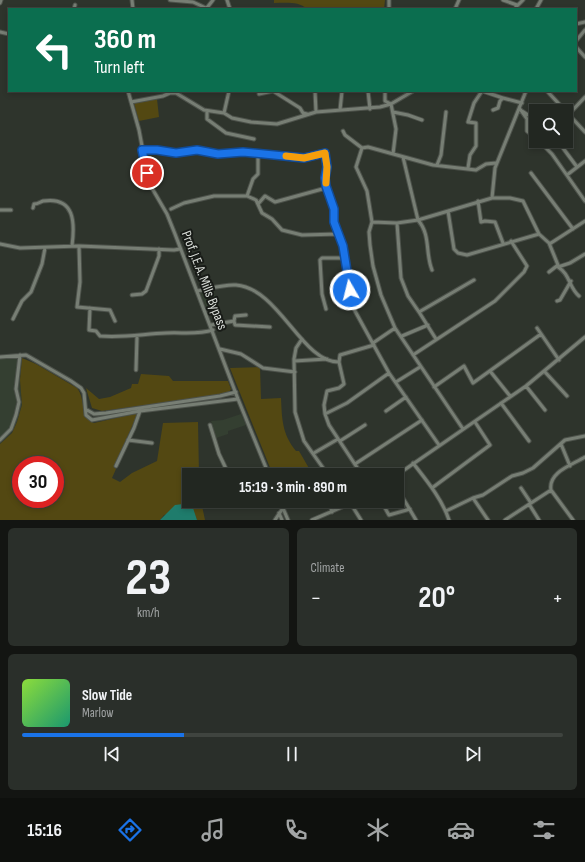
<!DOCTYPE html>
<html lang="en">
<head>
<meta charset="utf-8">
<style>
  body { margin:0; font-family:"Sofia Sans Condensed",sans-serif; background:#2a2f2a; color:#f1f3f6; height:100vh; display:flex; flex-direction:column; font-size:15px; white-space:nowrap }
  * { box-sizing:border-box; margin:0 }
  p { font-size:13px; color:#a2a5a5 }
  .icon { flex:none; width:22px; height:22px; fill:none; stroke:currentColor; stroke-width:2; stroke-linecap:round; stroke-linejoin:round }
  .map { position:relative; height:520px; overflow:hidden }
  .drawer { display:flex; flex-direction:column; gap:8px; padding:8px; background:#131512; flex:1 }
  .drawer>* { flex:none }
  .top-card { position:absolute; left:8px; top:8px; width:569px; height:84px; border-radius:0px; box-shadow:0 2px 6px #0003,0 0 0 1px #3f443f; background:#0b6e4f; color:#fff; overflow:hidden }
  .fabs { position:absolute; left:529px; top:104px; display:grid; gap:8px }
  .fabs a { display:grid; place-items:center; width:44px; height:44px; border-radius:0px; background:#222721; box-shadow:0 2px 6px #0003,0 0 0 1px #3f443f; font-size:20px }
  .speed { position:absolute; left:12px; top:456px; display:flex; gap:8px; font-size:20px; font-weight:700; text-align:center }
  .speed>* { display:grid; place-content:center; width:52px; height:52px; border-radius:50%; background:#222721; box-shadow:0 2px 6px #0003,0 0 0 1px #3f443f; line-height:1 }
  .speed .limit { border:6px solid #d22; background:#fff; color:#111 }
  .pin { position:absolute; display:grid; place-items:center; width:34px; height:34px; color:#fff; margin:-17px; border:2px solid #fff; border-radius:50%; box-shadow:0 1px 4px #0007 }
  .me { position:absolute; width:44px; margin:-22px; rotate:352deg; stroke-linejoin:round; filter:drop-shadow(0 0 3px #0008) }
  .turn { display:flex; align-items:center; gap:14px; height:84px; padding:0 20px; font-size:18px }
  .turn .icon { width:52px; height:52px; stroke-width:2.5 }
  .turn b { display:block; font-size:28px; line-height:34px }
  .big { font-size:30px; font-weight:700; line-height:1.1 }
  .drawer .card { flex:1; display:flex; flex-direction:column; justify-content:center; gap:6px; min-width:0; padding:0 14px; border-radius:6px; background:#2a2f2a }
  .drawer .dial { align-items:center; gap:0 }
  .dial b { font-size:52px; line-height:1 }
  .song { display:flex; align-items:center; gap:12px }
  .cover { width:48px; height:48px; border-radius:6px; background:linear-gradient(135deg,hsl(90 70% 55%),hsl(160 70% 35%)) }
  .played { height:4px; border-radius:2px; background:linear-gradient(90deg,#1a73e8 30%,#3f443f 30%) }
  .keys { display:flex; justify-content:space-around; direction:ltr }
  .heat { display:flex; justify-content:space-between; align-items:center; font-size:22px; direction:ltr }
  .drawer .tiles { flex:1; display:grid; gap:8px; grid-template-columns:1fr 1fr }
  .card:last-child { grid-column:span 2 }
  .trip { position:absolute; left:182px; top:468px; width:222px; height:40px; border-radius:0px; background:#222721; box-shadow:0 2px 6px #0003,0 0 0 1px #3f443f; font-weight:700; line-height:40px; text-align:center }
  .tab-bar { display:flex; height:64px; justify-content:space-around; align-items:center; background:#0e100d; color:#a2a5a5 }
  .tab-bar .icon { width:28px; height:28px }
  .tab-bar .on { color:#1a73e8 }
  .tab-bar b { font-size:18px; color:#f1f3f6 }
  .map>svg:first-child { display:block }
  .built { fill:#343f31 }
  .green { fill:#534812; fill-rule:evenodd }
  .water { fill:#1f7c6c }
  .lines { fill:none; stroke-linecap:round; stroke-linejoin:round }
  .minor-casing { stroke:#4d524b; stroke-width:5 }
  .minor { stroke:#777e74; stroke-width:3 }
  .route-casing { stroke:#114b97; stroke-width:10 }
  .route { stroke:#1a73e8; stroke-width:7 }
  .slow { stroke:#f59e0b; stroke-width:7 }
  .labels { text-anchor:middle; stroke-width:4; stroke-linejoin:round; paint-order:stroke }
  .street-label { font-size:14px; fill:#d9ddd8; stroke:#181b17 }
</style>
</head>
<body>
<div class="map">
<svg width="585" height="520" viewBox="0 0 585 520">
  <rect width="100%" height="100%" fill="#2e342c"/>
  <path class="built" d="M214,290L218,308L207,309L200,293Z
    M15,358H22L20,380L22,405L17,422L11,433L0,444V359Z
    M241,414L246,425L228,431V434L216,438L211,421L223,420Z"/>
  <path class="green" d="M274,0H385L384,9H307C299,1 285,3 274,3Z
    M157,99L159,117L139,121L134,103Z
    M22,358L36,364L77,388C86,399 80,419 94,423L138,413L114,467L116,469L112,478L120,482L132,473L157,461L163,423L198,422L199,475H189V501H201L205,520H197L192,508L164,515L160,520H0V444L12,433L17,422L22,405L20,380ZM21,465H55V499H21Z
    M260,367L261,399L281,398C282,419 282,434 296,451H299L310,470L304,475H273L230,368Z
    M141,374L169,376L173,381H228L231,389L228,394L102,411L92,408L86,388L99,399L110,397L131,388L132,384H138Z"/>
  <path class="water" d="M183,504L193,508L197,520H160L175,505Z"/>
  <g class="lines">
    <defs>
      <path id="minor" d="M132,0L133,9
        M170,0L193,2L206,8
        M227,0L230,9
        M503,0L517,5
        M0,3L1,0
        M74,9L75,5
        M206,9L213,0
        M389,9V0
        M455,9L459,0
        M514,9L523,0
        M536,9L541,0
        M576,24L585,22
        M0,32L9,34
        M576,41L585,30
        M576,47L585,57
        M128,91L139,130L149,183L167,214L175,234L238,399L269,475
        M315,91L316,112
        M368,91L370,109
        M385,91V101L391,104L396,129L393,154
        M547,91L585,132
        M259,94L273,91L300,108L303,113L307,114
        M131,102L163,96L170,93H176L204,110L224,113L232,118L251,122L277,124L316,112L380,107L391,104L413,91
        M520,109L527,119V131L536,138
        M340,110L342,91
        M493,110L498,108L500,101L503,98L522,103
        M207,111V119L226,133L254,139
        M522,111L536,120
        M393,112L408,115L422,120
        M224,113L229,91
        M570,113L585,97
        M343,131L345,135L362,148L368,147L433,165L476,170L486,164L496,163
        M539,141L552,154L585,201
        M560,144L577,167
        M362,148L356,167L367,191L372,222L369,232L370,245L373,266L381,295L395,328L463,429
        M142,150H157L176,153L197,150L218,154L243,152L305,158L325,153L327,167L325,178L326,186L334,209V223L343,246L350,290L355,311L389,373L439,445
        M253,154L258,157V174L253,179L247,196L256,200L262,213L272,219L282,230L302,235L339,234
        M403,157L418,220C431,235 425,253 432,270
        M437,165L441,155L446,112
        M468,168L470,155L476,146V123L468,122L474,103L482,91L503,98
        M531,173L573,229
        M567,175L585,161
        M492,198H510L523,201L539,234
        M478,201L481,222L485,221L495,222L503,243
        M258,204L265,196L275,202L326,188
        M33,208L34,204C38,204 40,202 43,201C75,196 75,223 72,246
        M171,209L184,203L214,196H247
        M0,210H11
        M448,211L454,249L458,253L467,255L539,234L549,243H551L585,221
        M372,222L397,223L418,220L492,198L495,168L526,91
        M397,223L401,278L408,296L419,312
        M549,243L558,265L549,272
        M0,244L20,248L79,246L174,250L180,249
        M79,246L80,282L77,307L110,310L115,321
        M558,267C570,274 569,288 579,296
        M558,267L570,263L585,254
        M197,291C209,289 224,284 236,285C279,288 302,363 339,362
        M132,295L142,294L146,291L159,256V249
        M557,301L560,300L571,281
        M90,308L89,330L96,331L100,336C123,338 143,334 166,333C182,332 197,335 213,330
        M326,309L322,294L320,260L322,258H345
        M13,319L22,301L31,292L42,264L45,248
        M234,321L235,325L270,327
        M211,325L234,321L235,316L246,315
        M537,328L559,360
        M402,336L428,325
        M302,339L296,348L294,359L295,412L304,441L328,475
        M436,339L419,312L474,280
        M373,343L395,328
        M220,349L241,354L263,368L295,372
        M413,355L495,301L524,272L527,266L511,241
        M0,357L26,355L71,381L81,388L84,393L86,415L92,420L140,411L238,399
        M294,361L327,359
        M136,370L137,337
        M490,371L510,396
        M545,372L567,396
        M396,382L420,367
        M526,386L545,410
        M434,387L464,366L473,383L541,334
        M501,403L529,441
        M87,410L94,414L106,413L220,396L236,392
        M386,411L406,397
        M325,414L324,405L327,391L339,388L344,384L339,362L340,355L374,345
        M210,425L219,454L229,475
        M0,440L11,429L16,415L19,402L16,389L20,355
        M128,440L152,443
        M340,441L365,425
        M561,444L570,466
        M314,453L338,439
        M413,463C427,481 442,499 449,520
        M355,464L422,420
        M116,466L134,428L140,411
        M362,475L329,425L325,414L347,403L389,373
        M397,475L526,386L585,337
        M397,488L416,520
        M432,488L490,445L475,422
        M521,488L531,503
        M473,498L488,520
        M243,501L248,504L255,501
        M280,501L288,520
        M329,501L332,512
        M381,501L389,515L410,509
        M351,504L361,520
        M529,504L539,520
        M446,511L473,498L483,495L512,476L523,473L533,468L565,440L585,436
        M279,513L282,520
        M275,520L283,508
        M312,520L356,501
        M505,520L551,490
        M573,520L551,490C548,472 572,465 585,457"/>
    </defs>
    <use href="#minor" class="minor-casing"/>
    <use href="#minor" class="minor"/>
  </g>
  <g class="lines">
    <defs>
      <path id="route" d="M147,173L142,150H157L176,153L197,150L218,154L243,152L304,158L325,153L327,167L325,178L326,186L334,209V222L343,246L350,290"/>
    </defs>
    <use href="#route" class="route-casing"/>
    <use href="#route" class="route"/>
    <path class="slow" d="M286,156L304,158L325,153L327,167L326,183"/>
  </g>
  <g class="labels">
    <g class="street-label">
      <text transform="translate(205 280) rotate(69)" y="5">Prof. J.E.A. Mills Bypass</text>
    </g>
  </g>
</svg>
<div class="fabs">
<a><svg class="icon" aria-label="search" viewBox="0 0 24 24"><circle cx="10" cy="10" r="6"/><path d="M15 15l6 6"/></svg></a>
</div>
<div class="speed"><div class="limit">30</div></div>
<div class="pin" style="left:147px;top:173px;background:#d93025"><svg class="icon" aria-label="arrive" viewBox="0 0 24 24"><path d="M6 21V4h12l-3 4 3 4H6"/></svg></div>
<svg class="me" style="left:350px;top:290px" viewBox="-20 -20 40 40"><circle r="17" fill="#1a73e8" stroke="#fff" stroke-width="3"/><path d="M0-11L8 9 0 5-8 9z" fill="#fff"/></svg>
<div class="trip">15:19 · 3 min · 890 m</div>
<div class="top-card">
<div class="turn"><svg class="icon" aria-label="left" viewBox="0 0 24 24"><path d="M17 20v-9H6M10 6l-5 5 5 5"/></svg><div><b>360 m</b>Turn left</div></div>
</div>
</div>
<section class="drawer">
<div class="tiles">
<div class="card dial"><b>23</b><p>km/h</p></div>
<div class="card"><p>Climate</p>
<div class="heat"><a>−</a><b class="big">20°</b><a>+</a></div>
</div>
<div class="card">
<div class="song"><i class="cover"></i><div><b>Slow Tide</b><p>Marlow</p></div></div>
<div class="played"></div>
<div class="keys"><svg class="icon" aria-label="previous" viewBox="0 0 24 24"><path d="M18 5L8 12l10 7zM5 5v14"/></svg><svg class="icon" aria-label="pause" viewBox="0 0 24 24"><path d="M8 5v14M16 5v14"/></svg><svg class="icon" aria-label="next" viewBox="0 0 24 24"><path d="M6 5l10 7-10 7zM19 5v14"/></svg></div>
</div>
</div>
</section>
<nav class="tab-bar">
<b>15:16</b>
<svg class="icon on" aria-label="directions" viewBox="0 0 24 24"><path d="M12 3l9 9-9 9-9-9zM9 14v-3h6M13 9l2 2-2 2"/></svg>
<svg class="icon" aria-label="music" viewBox="0 0 24 24"><path d="M9 18V5l10-2v13"/><circle cx="6" cy="18" r="3"/><circle cx="16" cy="16" r="3"/></svg>
<svg class="icon" aria-label="phone" viewBox="0 0 24 24"><path d="M5 4h4l2 5-3 2q2 4 5 5l2-3 5 2v4C11 20 4 13 5 4z"/></svg>
<svg class="icon" aria-label="climate" viewBox="0 0 24 24"><path d="M12 3v18M4 7l16 10M4 17L20 7"/></svg>
<svg class="icon" aria-label="car" viewBox="0 0 24 24"><path d="M5 17H2v-5l4-1 3-4h7l3 4 3 1v5h-3M9 17h6M6 11h13"/><circle cx="7" cy="17" r="2"/><circle cx="17" cy="17" r="2"/></svg>
<svg class="icon" aria-label="filters" viewBox="0 0 24 24"><path d="M4 7h16M4 17h16"/><circle cx="9" cy="7" r="2"/><circle cx="15" cy="17" r="2"/></svg>
</nav>
</body>
</html>
